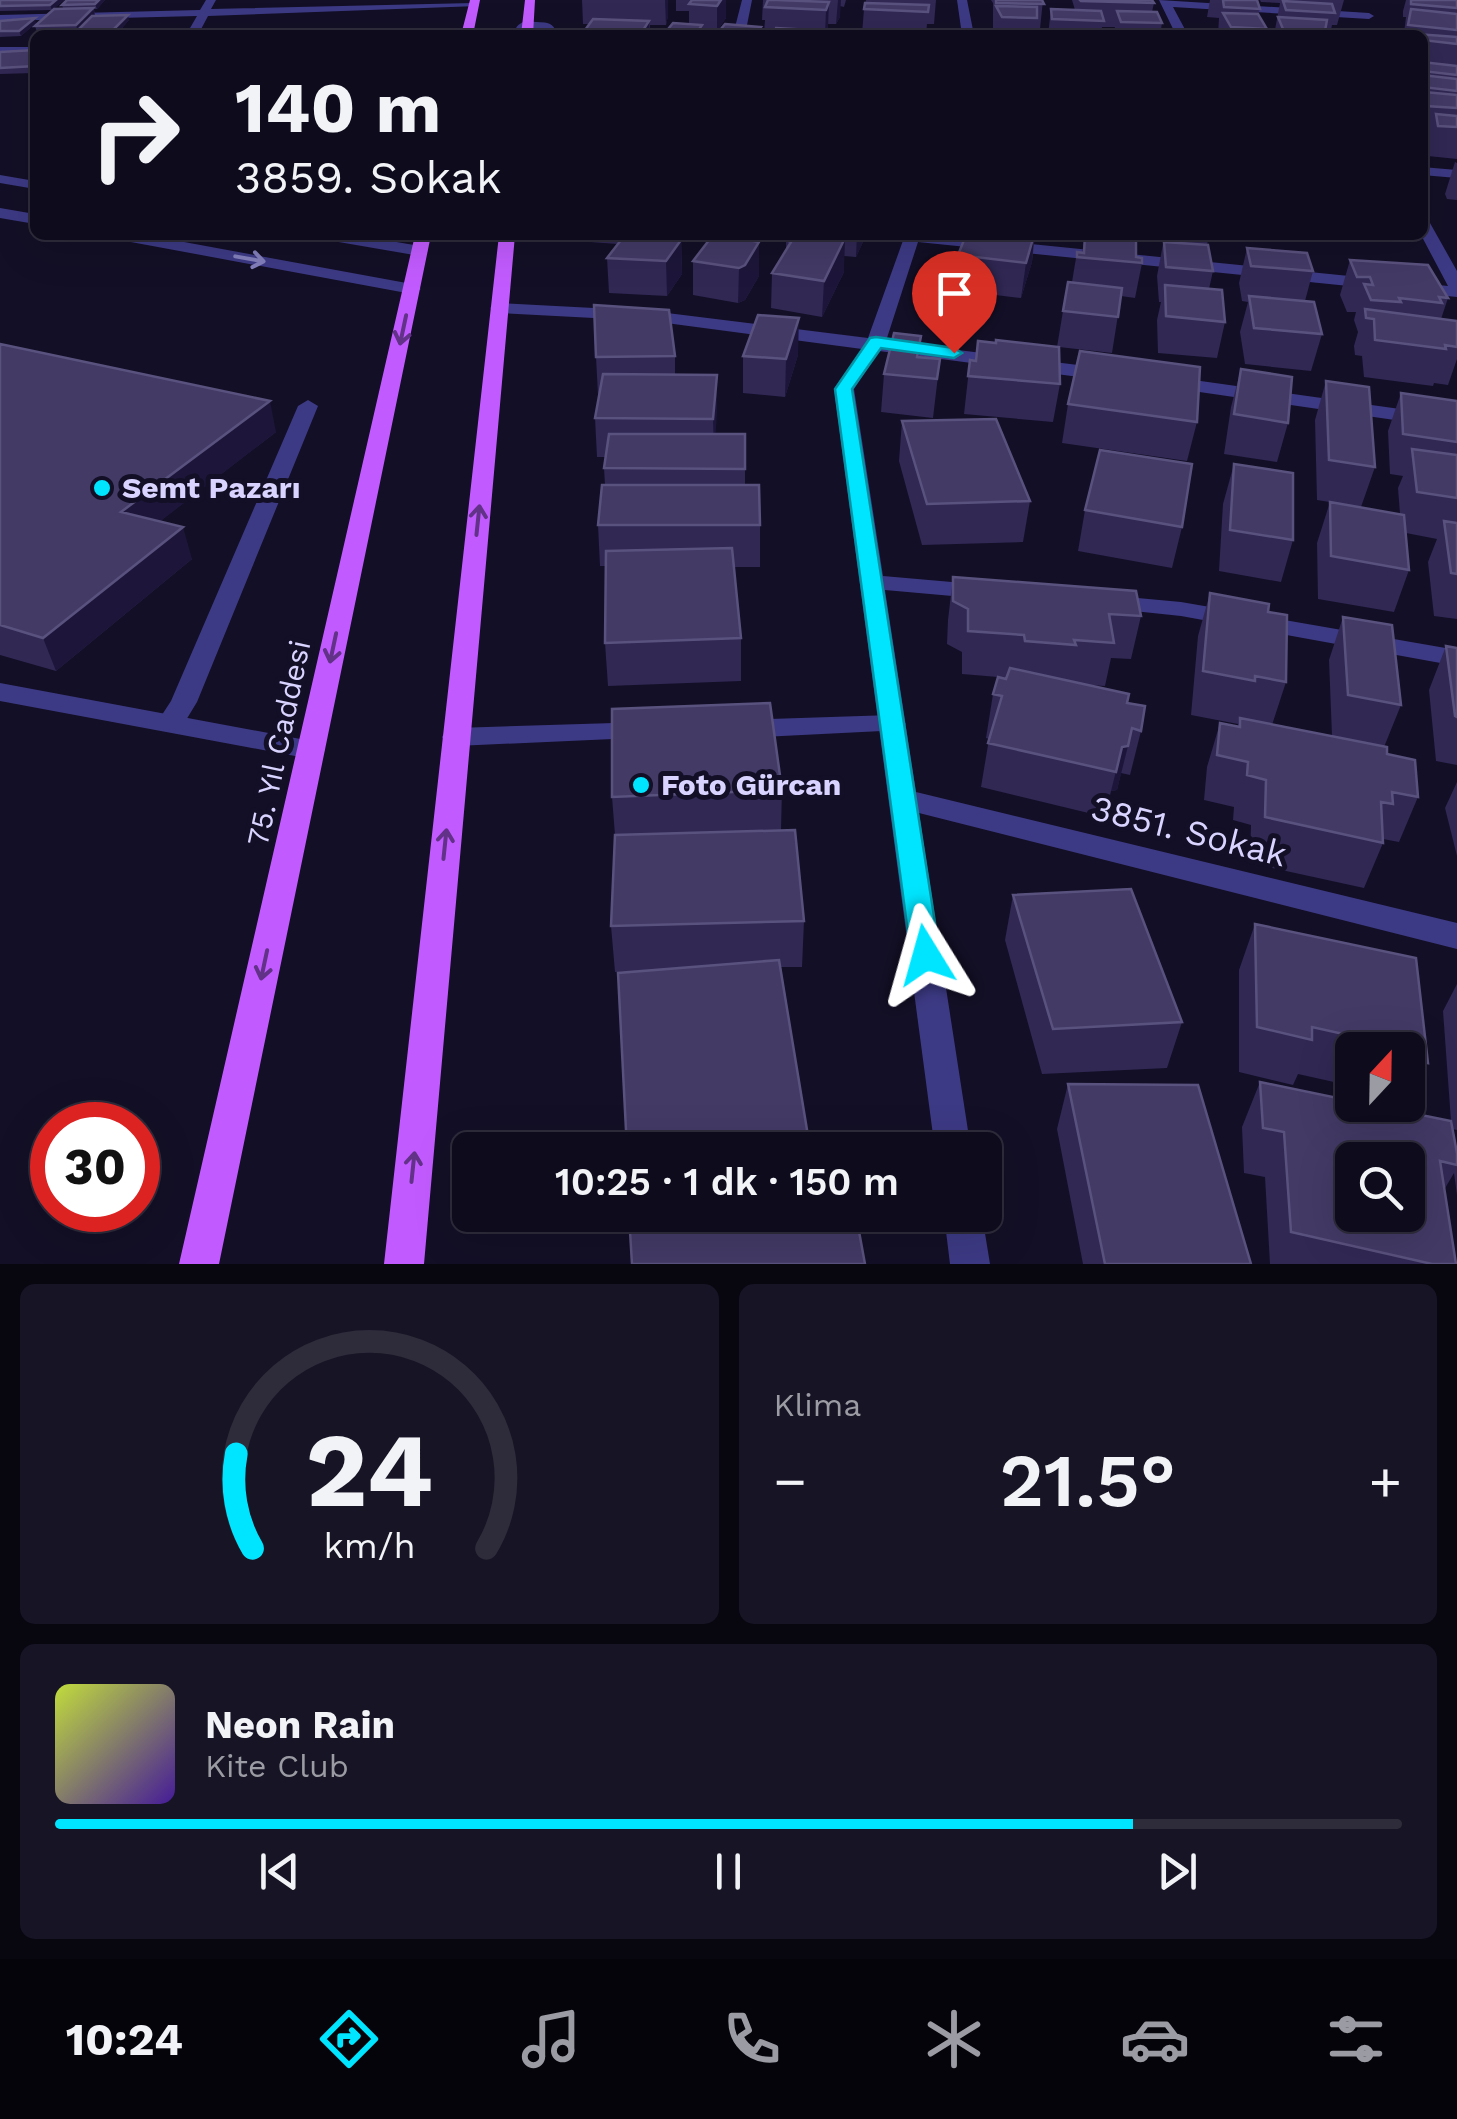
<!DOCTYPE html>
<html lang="tr">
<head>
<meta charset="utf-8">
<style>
  body { margin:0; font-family:"Work Sans",sans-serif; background:#171425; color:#f1f3f6; height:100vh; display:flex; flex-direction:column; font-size:38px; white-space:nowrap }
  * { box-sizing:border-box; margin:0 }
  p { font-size:32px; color:#9b9ba3 }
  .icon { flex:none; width:55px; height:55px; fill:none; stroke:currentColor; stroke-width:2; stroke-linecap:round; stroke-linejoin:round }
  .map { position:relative; height:1264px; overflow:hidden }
  .sheet { display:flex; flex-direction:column; gap:20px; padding:20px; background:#08060f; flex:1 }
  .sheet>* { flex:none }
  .top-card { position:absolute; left:30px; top:30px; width:1398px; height:210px; border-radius:15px; box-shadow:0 10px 40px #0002,0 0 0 2px #2e2b3b; background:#0e0b1c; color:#f1f3f6; overflow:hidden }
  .needle { width:65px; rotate:22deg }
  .fabs { position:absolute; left:1335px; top:1032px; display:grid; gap:20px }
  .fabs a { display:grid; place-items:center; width:90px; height:90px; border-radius:15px; background:#0e0b1c; box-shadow:0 10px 40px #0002,0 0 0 2px #2e2b3b; font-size:50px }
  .speed { position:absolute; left:30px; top:1102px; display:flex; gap:20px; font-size:50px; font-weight:700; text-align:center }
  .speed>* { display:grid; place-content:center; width:130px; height:130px; border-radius:50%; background:#0e0b1c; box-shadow:0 10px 40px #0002,0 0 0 2px #2e2b3b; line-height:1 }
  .speed .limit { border:15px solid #d22; background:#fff; color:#111 }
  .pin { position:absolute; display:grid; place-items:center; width:85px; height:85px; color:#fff; margin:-102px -42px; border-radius:50% 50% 50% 0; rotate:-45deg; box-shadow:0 0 10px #0007 }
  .pin .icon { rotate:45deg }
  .me { position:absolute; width:110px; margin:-55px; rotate:352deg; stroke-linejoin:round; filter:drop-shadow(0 0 8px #0008) }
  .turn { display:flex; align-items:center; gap:35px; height:210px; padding:0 40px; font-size:45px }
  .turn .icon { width:130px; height:130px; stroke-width:2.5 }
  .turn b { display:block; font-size:70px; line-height:85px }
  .big { font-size:75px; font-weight:600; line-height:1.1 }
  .sheet .widget { flex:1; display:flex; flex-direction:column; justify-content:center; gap:15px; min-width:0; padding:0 35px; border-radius:15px; background:#171425 }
  .sheet .dial { align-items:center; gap:0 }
  .dial svg { height:260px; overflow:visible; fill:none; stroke:#2e2b3b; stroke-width:7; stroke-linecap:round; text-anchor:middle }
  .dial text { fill:#f1f3f6; stroke:none }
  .song { display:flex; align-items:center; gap:30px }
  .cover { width:120px; height:120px; border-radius:15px; background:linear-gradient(135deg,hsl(70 70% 55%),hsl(260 70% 35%)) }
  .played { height:10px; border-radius:5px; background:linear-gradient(90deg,#00e5ff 80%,#2e2b3b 80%) }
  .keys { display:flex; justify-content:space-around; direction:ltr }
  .heat { display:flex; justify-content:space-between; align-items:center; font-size:55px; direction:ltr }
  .sheet .tiles { flex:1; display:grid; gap:20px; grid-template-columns:1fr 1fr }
  .widget:last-child { grid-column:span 2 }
  .trip { position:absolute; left:452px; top:1132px; width:550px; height:100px; border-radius:15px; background:#0e0b1c; box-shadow:0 10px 40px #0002,0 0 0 2px #2e2b3b; font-weight:600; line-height:100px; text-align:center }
  .dock { display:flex; height:160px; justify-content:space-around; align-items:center; background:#06040b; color:#9b9ba3 }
  .dock .icon { width:70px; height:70px }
  .dock .active { color:#00e5ff }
  .dock b { font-size:45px; color:#f1f3f6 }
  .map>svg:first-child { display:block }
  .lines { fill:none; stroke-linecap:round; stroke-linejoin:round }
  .service { fill:#3d3a85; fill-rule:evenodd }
  .minor { fill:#3d3a85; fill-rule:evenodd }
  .tertiary { stroke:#3d3a85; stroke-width:25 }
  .primary { fill:#c25bff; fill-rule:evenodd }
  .wall { fill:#312854 }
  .shaded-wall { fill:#1d163a }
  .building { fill:#433a66; stroke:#5a527e; stroke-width:2.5; fill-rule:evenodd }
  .oneway { stroke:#837fbc }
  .oneway2 { stroke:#623188 }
  .route { fill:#00e5ff; stroke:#0095a6; stroke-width:2.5 }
  .poi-dot { fill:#00e5ff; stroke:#130f26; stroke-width:4 }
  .labels { text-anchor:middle; stroke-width:10; stroke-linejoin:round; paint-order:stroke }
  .poi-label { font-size:30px; font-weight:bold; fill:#d9d4ff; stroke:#130f26; text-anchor:start }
  .street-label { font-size:30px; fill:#d9d4ff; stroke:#130f26 }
  .near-street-label { font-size:35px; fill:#d9d4ff; stroke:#130f26 }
</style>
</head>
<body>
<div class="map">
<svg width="1457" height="1264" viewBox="0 0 1457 1264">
  <rect width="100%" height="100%" fill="#130f26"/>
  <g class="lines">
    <path class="service" d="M308,400L318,406L197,702L180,730H160L156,724L171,701L298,406Z
      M892,715L902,718L906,724L902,730L742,738L732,735L728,729L732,723L742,720Z
      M647,722L657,725L661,731L657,737L456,746L446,744L442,737L446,730L456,728Z"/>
    <path class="minor" d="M206,0H216L211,9L473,3L478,6L208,16L198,35H186L197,16L0,21V15L200,10Z
      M742,0H752L745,35H733Z
      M957,0H967L974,35H962Z
      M1159,0L1369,13L1374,16L1369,19L1173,7L1188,35H1176Z
      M0,47H35V53H0Z
      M1422,167L1457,170V178L1422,175Z
      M0,175L35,181V189L0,183Z
      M0,208L35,214V224L0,218Z
      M1422,218L1430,223L1457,271V297L918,242L886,341L1110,369L1120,375L1110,381L879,351L854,389L883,576L986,585L998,592L986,599L885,590L916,792L1457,923V949L919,813L971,1150H935L834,389L862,349L651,321L499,313L490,308L499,303L651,311L868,338L905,235H941L1448,286L1421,235Z
      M112,235H146L412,284L421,289L412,294L120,240Z
      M319,235H355L420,246L428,251L420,256L327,240Z
      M1165,376L1457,417V429L1158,386L1155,382Z
      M1105,595L1181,602L1457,650V666L1181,616L1096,607L1093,602L1096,597Z
      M0,683L311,741L321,743L325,750L321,757L311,759L0,701Z
      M944,1215H982L990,1264H950Z"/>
    <path class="tertiary" d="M527,34L544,35"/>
    <path class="primary" d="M470,0H480L473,35H461Z
      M525,0H535L533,35H521Z
      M415,235H431L219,1264H179Z
      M499,235H515L424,1264H384Z"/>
  </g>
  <path class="wall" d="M0,0H64L52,10L0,11Z
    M105,0L97,9H94L95,16L129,20L116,35H38L35,26L63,8L62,5Z
    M582,0H668V16L666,25H650V35H585V30L590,24H583Z
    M676,0H726V18L717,31L702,30V35H665V33L689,24V11H676Z
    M763,0H846L844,7L840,6V17L836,24H828V35H773L774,33L764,32L765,20H762Z
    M866,0H936L934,24H927L926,35H930H858L862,34L864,9Z
    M991,0H1043L1040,29H1036L1035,35H995L993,31V3Z
    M1072,0H1152L1154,3L1152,12L1162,23L1160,35H1113L1115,27H1102L1101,35H1048L1051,9L1075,10Z
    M1210,0H1257L1260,9L1258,15L1267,29L1265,35H1218L1219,18L1207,17Z
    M1260,0H1344L1337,25H1332L1330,35H1274L1280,3L1261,2Z
    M1406,0H1457V159L1428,156L1427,143L1429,136L1422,135V35L1404,33L1406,17H1403V11Z
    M0,21L36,23L21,36L0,37Z
    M35,50V73L0,74V52Z
    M1455,162L1457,163V200L1447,199L1445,194Z
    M590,235H681L682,274L667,296L609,293L607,258L617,244L590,242Z
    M689,235H771V238H757L759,276L745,300L738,303L693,295V261L709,241H689Z
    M789,235H865L864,240L856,257L844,256V272L822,317L771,308L772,273L786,249V240Z
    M966,235H1035L1032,262L1021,298L954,290L958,255Z
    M1074,235H1117L1142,263L1135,298L1121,296L1112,353L1059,347L1060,384L1053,422L964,414L970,360L975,361L978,341L1057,347L1063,311L1072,282L1077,252L1082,253L1085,236Z
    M1162,235H1209L1207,245L1213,271L1209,289L1225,322L1217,358L1158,353L1157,320L1161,302H1159L1157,276L1163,244Z
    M1228,235H1281L1280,237Z
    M1247,248L1313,271L1305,301L1322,334L1311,371L1245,364L1240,332L1248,302L1242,301L1239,283Z
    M1350,260L1448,298L1441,319L1457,321V359L1448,385L1434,383L1433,386L1364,377L1362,356L1355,355L1354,346L1358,332L1354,320L1356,312H1347L1340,295Z
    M921,336L919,357L940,359L933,418L881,412L884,374Z
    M0,344L276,432L160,521L192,559L56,671L0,655Z
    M798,355L785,397L743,393V356Z
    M675,356V374L717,375L715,434H745V485L760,525V567H734L741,638V681L608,686L605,643L606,566H600L598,525L605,485L604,468L605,457H597L595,418L599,395H598L596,357Z
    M1241,369L1288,423L1277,462L1224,454L1231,407Z
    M1326,381L1375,467L1361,507L1317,500L1315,420Z
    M1401,393L1457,401V619L1434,616L1428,562L1437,539L1406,533L1409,570L1394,612L1318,599L1317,543L1330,502L1400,514L1398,488L1403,476L1390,474L1388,431Z
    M1068,404L1197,422L1187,461L1062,443Z
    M902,421L1030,501L1023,542L922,545L899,461Z
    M1234,464L1293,540L1281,582L1219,571L1223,504Z
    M1085,510L1182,527L1172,568L1078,551Z
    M953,577L1141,616L1131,659L1111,658L1105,686L1089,685L1127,703L1141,731L1130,775L1121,773L1117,790L1111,791L1105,817L981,787L989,739L986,738L993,694L998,677L962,674V652L947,644L948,620Z
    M1210,593L1268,612L1286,682L1272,725L1332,736L1329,660L1343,617L1401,705L1384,747L1387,754L1418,797L1399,842L1383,839V843L1364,888L1250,863L1251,825L1233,820L1234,807L1204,800L1207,767L1220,723L1238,726V724L1191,715L1198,636Z
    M1446,646L1457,648V765L1436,761L1429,690Z
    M1457,782V856L1445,808Z
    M782,790L781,830L804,921L802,967H781L808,1136L807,1150H627L648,971L615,972L611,926L615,835L612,797Z
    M1013,895L1182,1022L1167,1068L1042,1074L1005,940Z
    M1255,924L1428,1063L1408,1103V1050H1352V1086L1298,1074L1293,1085L1239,1072V970Z
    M1457,984V1130L1452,1129L1457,1153V1195L1454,1173L1444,1190L1456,1264H1270L1265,1177L1244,1173L1242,1127L1260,1082L1451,1121L1443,1011Z
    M1068,1084L1251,1264H1083L1057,1129Z"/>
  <path class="shaded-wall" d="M56,0H64L52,10L50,5Z
    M99,0H105L97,9L95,4Z
    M665,0H668V16L666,25Z
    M721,0H726V18L717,31V6Z
    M838,0H841L840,17L836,24Z
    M829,2L828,27L825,35L826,10Z
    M93,8L96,19L78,30L79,35L76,25Z
    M128,15L129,20L116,35L114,29Z
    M35,18L36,23L21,36L19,31Z
    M649,21L650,35H643L642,32Z
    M673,235H681L682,274L667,296L666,261L670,239Z
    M857,235H865L864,240L856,257Z
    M1034,235L1032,262L1021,298L1026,263Z
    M757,236L756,246L759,242V276L745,300L738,303L739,268Z
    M845,238L844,272L822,317L824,281Z
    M799,318L798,355L785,397L786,359Z
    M717,375V413L714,458L713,419Z
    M270,401L276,432L131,544L121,512Z
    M183,527L192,559L56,671L43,638Z
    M1128,746L1117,790L1111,791L1122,747Z"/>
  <path class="building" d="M0,0H56L50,5L0,6Z
    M67,0H99L95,4L62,5Z
    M692,0H721L717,6L689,4Z
    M768,0H777L829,2L826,10L765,7Z
    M996,0H1042L1044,4L996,3Z
    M1080,0H1152L1154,3L1081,1Z
    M1223,0H1257L1260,9L1224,7Z
    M1411,0H1457V8L1411,4Z
    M1283,1L1332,4L1335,13L1286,10Z
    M865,3L929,5L928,12L864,9Z
    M996,6L1037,7V18L1002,17Z
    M93,8L76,25L35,26L54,9Z
    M1051,9L1101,11L1104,21L1052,19Z
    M1411,9L1457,14V30L1408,25Z
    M1117,11L1157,12L1162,23L1121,22Z
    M1223,13L1258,14L1267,29L1231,27Z
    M128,15L114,29L78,30L92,16Z
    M1278,17L1327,20L1325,31L1283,29Z
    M35,18L19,31H0V21Z
    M593,19L649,21L642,32L585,30Z
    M673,23L702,25L695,35L665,33Z
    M725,24L761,27L755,35H716Z
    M776,28L828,31L826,35H773Z
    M894,33L893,35H858L859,34Z
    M1402,33L1457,37V44L1422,40V35H1402Z
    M585,34L631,35H585Z
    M35,50V66L0,68V52Z
    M1422,62L1457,66V75L1422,71Z
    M1422,75L1457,79V91L1422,87Z
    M1424,92L1457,95V108L1426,106Z
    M1436,114L1457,116V127L1438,126Z
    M625,235H673L670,239L681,240L666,261L607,258Z
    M713,235L757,236L754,241L759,242L745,265L739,268L693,261Z
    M789,235L845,238L824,281L772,273L791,242L786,240Z
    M966,235H1034L1026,263L958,255Z
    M1085,235L1136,237V257L1142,258V263L1077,257V252L1084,253Z
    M1164,242L1208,245L1213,271L1166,267Z
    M1247,248L1307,253L1313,271L1251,266Z
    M1350,260L1428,265L1448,298L1439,297L1442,303L1399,298L1401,302L1371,300L1364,284L1373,285L1370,277H1357Z
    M1068,282L1122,288L1118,317L1063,311Z
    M1165,285L1222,290L1225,322L1166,316Z
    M1249,296L1314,302L1322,334L1254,328Z
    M594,305L669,310L675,356L596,357Z
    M1365,309L1457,321V347L1445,345L1446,349L1375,340L1374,319L1366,318Z
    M758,315L799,318L786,359L743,356Z
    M894,333L921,336L917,357L940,359L937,379L884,374Z
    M996,340L1059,347L1060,384L968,376L970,360L976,361L978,341L996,343Z
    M0,344L270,401L121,512L183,527L43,638L0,625Z
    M1080,351L1200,367L1197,422L1068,404Z
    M1241,369L1292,377L1288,423L1234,414Z
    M603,374L717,375L713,419L595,418Z
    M1326,381L1369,387L1375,467L1329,460Z
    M1401,393L1457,401V442L1403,434Z
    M996,419L1030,501L927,504L902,421Z
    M609,434H745V469L604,468Z
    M1412,449L1457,455V498L1417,492Z
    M1100,450L1192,464L1182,527L1085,510Z
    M1234,464L1293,473V540L1230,530Z
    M602,485H759L760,525H598Z
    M1330,502L1404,515L1409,570L1331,556Z
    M1444,521L1457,523V574L1451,573Z
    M732,548L741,638L605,643L606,551Z
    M953,577L1136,591L1141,616L1109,614L1114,643L1074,640L1076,645L1025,641L1024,635L968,631V609L953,601Z
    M1210,593L1269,604L1268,612L1287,615L1286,682L1255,676V681L1203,671Z
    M1343,617L1392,625L1401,705L1348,695Z
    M1446,646L1457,648V717L1455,716Z
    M1010,668L1129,694L1127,703L1145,706L1141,731L1132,728L1128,746L1122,747L1116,772L988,743L1002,696L993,694L998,677L1006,679Z
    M770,703L782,790L612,797V709Z
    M1240,718L1387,747V754L1415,760L1418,797L1392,792L1393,804L1381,802L1383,843L1265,817L1266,780L1247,775L1248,762L1217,755L1220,723L1240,727Z
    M795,830L804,921L611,926L615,835Z
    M1131,889L1182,1022L1053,1029L1013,895Z
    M1255,924L1416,958L1428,1063L1408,1058V1050H1384V1043L1312,1027V1040L1257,1027Z
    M779,960L808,1136L661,1150H627L618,973Z
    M1260,1082L1352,1101V1105H1372L1451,1121L1457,1153V1165L1440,1161L1456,1264H1432L1291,1232L1284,1132L1263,1128ZM1352,1160H1408V1215H1352Z
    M1068,1084L1198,1085L1251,1264H1105Z
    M629,1215H856L865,1264H632Z"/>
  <defs><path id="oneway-shaft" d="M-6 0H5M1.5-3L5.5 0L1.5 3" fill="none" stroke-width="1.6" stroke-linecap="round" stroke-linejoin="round" transform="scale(2.5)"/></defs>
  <use class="oneway" href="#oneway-shaft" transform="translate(250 259) rotate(10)"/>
  <g class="oneway2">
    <use href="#oneway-shaft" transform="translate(403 330) rotate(102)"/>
    <use href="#oneway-shaft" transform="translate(478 520) rotate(-84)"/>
    <use href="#oneway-shaft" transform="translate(333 648) rotate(102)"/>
    <use href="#oneway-shaft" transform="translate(445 844) rotate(-84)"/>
    <use href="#oneway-shaft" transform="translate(264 965) rotate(102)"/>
    <use href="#oneway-shaft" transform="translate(413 1167) rotate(-84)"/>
  </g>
  <path class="route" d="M876,337L954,348L962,353L954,358L881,348L852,389L940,955L936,964L926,967L915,964L911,955L835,389L870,338Z"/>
  <g class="poi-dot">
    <circle cx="102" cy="488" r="10"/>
    <circle cx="641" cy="785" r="10"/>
  </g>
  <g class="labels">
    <g class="poi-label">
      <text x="122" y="498">Semt Pazarı</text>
      <text x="661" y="795">Foto Gürcan</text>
    </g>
    <g class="street-label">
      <text transform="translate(279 743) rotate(-78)" y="10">75. Yıl Caddesi</text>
    </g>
    <g class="near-street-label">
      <text transform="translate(1189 831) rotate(14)" y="12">3851. Sokak</text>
    </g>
  </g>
</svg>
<div class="fabs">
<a><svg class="needle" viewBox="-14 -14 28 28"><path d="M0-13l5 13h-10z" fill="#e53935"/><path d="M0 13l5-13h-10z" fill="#9b9ba3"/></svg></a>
<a><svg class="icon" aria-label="search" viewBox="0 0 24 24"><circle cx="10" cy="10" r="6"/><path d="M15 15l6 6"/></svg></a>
</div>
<div class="speed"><div class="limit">30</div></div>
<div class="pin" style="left:954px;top:353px;background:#d93025"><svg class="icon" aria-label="arrive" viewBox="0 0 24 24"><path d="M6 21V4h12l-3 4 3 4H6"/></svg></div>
<svg class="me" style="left:926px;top:955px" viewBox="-20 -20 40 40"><path d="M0-17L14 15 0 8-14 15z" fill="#00e5ff" stroke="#fff" stroke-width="4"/></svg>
<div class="trip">10:25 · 1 dk · 150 m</div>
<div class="top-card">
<div class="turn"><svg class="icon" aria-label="right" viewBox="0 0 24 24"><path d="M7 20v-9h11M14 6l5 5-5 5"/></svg><div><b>140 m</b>3859. Sokak</div></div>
</div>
</div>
<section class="sheet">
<div class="tiles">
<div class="widget dial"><svg viewBox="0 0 100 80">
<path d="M14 69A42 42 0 1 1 86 69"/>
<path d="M14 69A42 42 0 0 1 9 40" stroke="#00e5ff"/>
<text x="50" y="56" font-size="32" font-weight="700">24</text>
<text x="50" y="72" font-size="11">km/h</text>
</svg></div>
<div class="widget"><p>Klima</p>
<div class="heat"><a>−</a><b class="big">21.5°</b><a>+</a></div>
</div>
<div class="widget">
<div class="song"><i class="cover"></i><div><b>Neon Rain</b><p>Kite Club</p></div></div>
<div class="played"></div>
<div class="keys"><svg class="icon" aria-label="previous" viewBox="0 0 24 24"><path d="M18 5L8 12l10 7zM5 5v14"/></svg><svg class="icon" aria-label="pause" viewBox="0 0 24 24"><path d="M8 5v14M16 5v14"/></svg><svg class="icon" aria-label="next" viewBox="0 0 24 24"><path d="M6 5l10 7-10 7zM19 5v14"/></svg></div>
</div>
</div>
</section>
<nav class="dock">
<b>10:24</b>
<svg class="icon active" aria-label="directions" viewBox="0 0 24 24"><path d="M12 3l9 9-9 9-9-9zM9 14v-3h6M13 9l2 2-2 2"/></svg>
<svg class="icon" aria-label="music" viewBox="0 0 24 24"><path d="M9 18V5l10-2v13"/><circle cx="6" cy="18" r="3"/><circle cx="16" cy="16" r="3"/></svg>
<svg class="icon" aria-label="phone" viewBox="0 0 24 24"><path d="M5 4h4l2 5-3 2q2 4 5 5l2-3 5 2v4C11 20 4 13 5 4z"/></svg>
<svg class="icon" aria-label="climate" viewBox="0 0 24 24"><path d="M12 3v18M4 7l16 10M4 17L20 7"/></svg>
<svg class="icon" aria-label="car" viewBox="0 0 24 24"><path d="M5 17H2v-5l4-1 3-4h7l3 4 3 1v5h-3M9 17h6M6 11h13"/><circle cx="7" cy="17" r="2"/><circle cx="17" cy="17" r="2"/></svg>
<svg class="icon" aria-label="filters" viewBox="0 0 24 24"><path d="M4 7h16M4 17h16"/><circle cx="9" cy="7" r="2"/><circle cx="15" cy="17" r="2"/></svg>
</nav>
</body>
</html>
